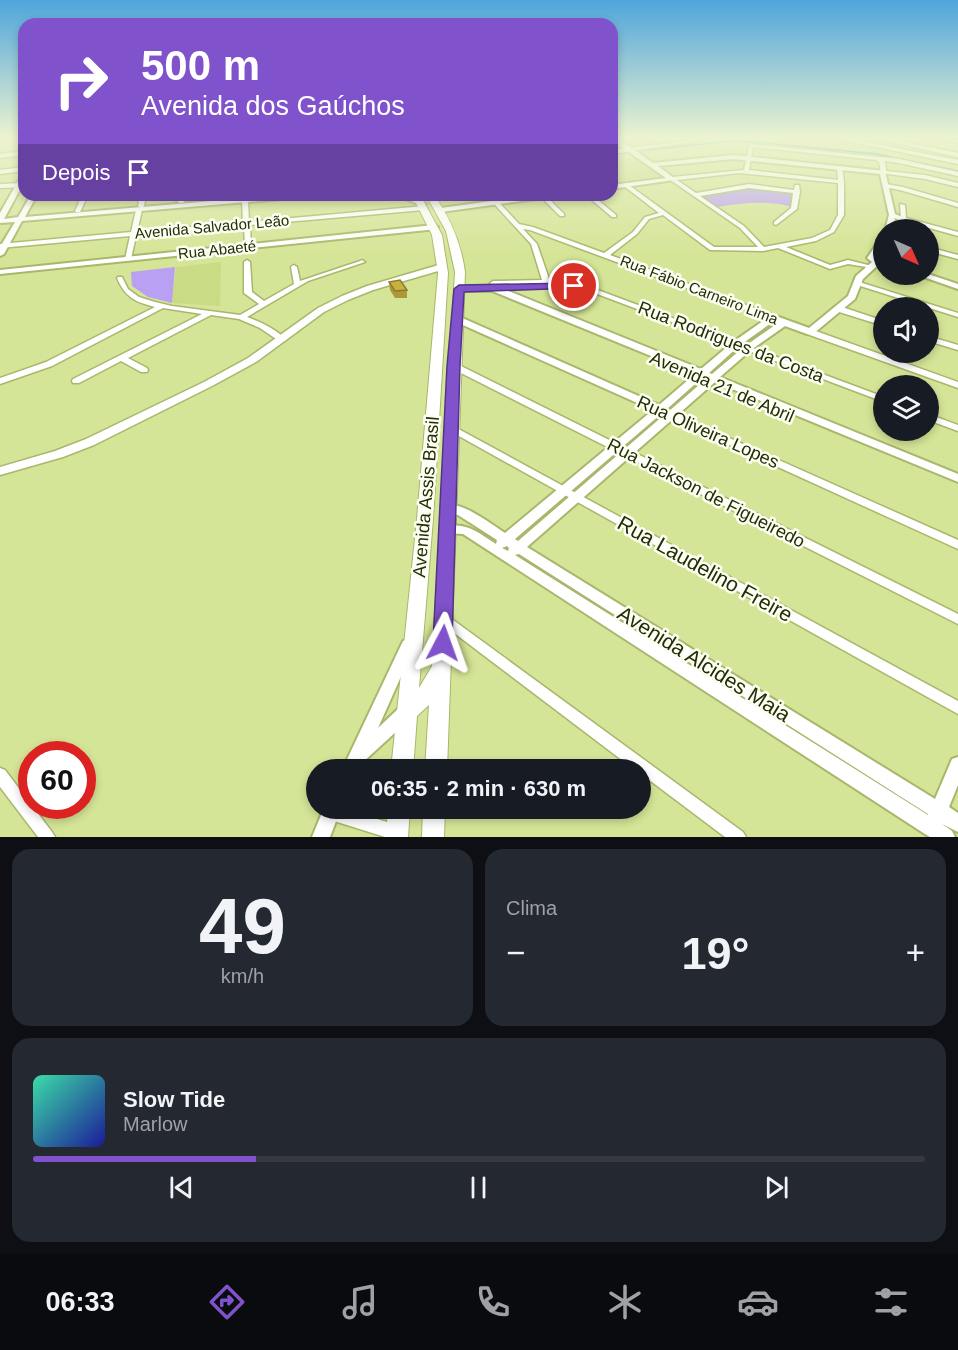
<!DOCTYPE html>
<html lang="pt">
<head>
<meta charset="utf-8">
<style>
  body { margin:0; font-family:Helvetica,sans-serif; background:#242831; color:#f1f3f6; height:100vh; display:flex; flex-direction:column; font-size:22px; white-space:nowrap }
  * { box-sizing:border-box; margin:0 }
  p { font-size:20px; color:#9ea1a6 }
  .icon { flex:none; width:33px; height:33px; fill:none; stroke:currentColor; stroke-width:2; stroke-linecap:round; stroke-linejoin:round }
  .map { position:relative; height:837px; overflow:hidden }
  .drawer { display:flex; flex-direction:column; gap:12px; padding:12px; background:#0d0f14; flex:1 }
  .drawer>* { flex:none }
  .hud { position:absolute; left:18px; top:18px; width:600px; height:183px; border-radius:18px; box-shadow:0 3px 9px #0003; background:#8052cb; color:#fff; overflow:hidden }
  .needle { width:39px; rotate:135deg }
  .tools { position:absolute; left:873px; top:219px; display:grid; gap:12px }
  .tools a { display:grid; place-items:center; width:66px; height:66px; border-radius:50%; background:#171b24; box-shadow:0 3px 9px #0003; font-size:30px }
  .speed { position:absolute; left:18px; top:741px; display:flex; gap:12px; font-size:30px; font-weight:700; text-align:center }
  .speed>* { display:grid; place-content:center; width:78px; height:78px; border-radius:50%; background:#171b24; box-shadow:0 3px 9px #0003; line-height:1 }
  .speed .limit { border:9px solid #d22; background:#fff; color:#111 }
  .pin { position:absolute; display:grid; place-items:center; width:51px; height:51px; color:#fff; margin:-26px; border:3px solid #fff; border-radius:50%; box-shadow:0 2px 6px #0007 }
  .me { position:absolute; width:66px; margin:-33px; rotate:4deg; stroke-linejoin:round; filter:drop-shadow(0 0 4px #0008) }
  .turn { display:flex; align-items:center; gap:21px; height:126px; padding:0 24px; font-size:27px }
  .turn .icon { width:78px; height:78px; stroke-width:2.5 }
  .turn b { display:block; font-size:42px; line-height:51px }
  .then { display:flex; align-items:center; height:57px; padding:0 24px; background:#0003; gap:12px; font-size:22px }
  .big { font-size:45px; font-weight:700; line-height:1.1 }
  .drawer .card { flex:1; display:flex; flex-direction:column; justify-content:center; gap:9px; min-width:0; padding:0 21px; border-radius:18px; background:#242831 }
  .drawer .dial { align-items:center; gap:0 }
  .dial b { font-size:78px; line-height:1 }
  .song { display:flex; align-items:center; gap:18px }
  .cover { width:72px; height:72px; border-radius:9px; background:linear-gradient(135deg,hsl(160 70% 55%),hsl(240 70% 35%)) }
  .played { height:6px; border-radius:3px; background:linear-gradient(90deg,#8052cb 25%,#363941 25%) }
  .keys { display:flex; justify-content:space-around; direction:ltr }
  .heat { display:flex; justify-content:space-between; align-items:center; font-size:33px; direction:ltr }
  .drawer .tiles { flex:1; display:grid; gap:12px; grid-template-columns:1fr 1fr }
  .card:last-child { grid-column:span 2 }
  .trip { position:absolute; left:306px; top:759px; width:345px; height:60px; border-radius:30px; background:#171b24; box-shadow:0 3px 9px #0003; font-weight:700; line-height:60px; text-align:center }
  .tab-bar { display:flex; height:96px; justify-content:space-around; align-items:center; background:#090b0e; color:#9ea1a6 }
  .tab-bar .icon { width:42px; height:42px }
  .tab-bar .on { color:#8052cb }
  .tab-bar b { font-size:27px; color:#f1f3f6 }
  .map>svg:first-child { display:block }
  .built { fill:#cadb85 }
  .green { fill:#b9a0f2 }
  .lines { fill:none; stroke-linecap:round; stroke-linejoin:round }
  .stream { stroke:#0a8eca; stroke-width:1.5 }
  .minor-casing { stroke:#a8b76b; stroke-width:3 }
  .tertiary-casing { stroke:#a8b76b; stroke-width:4 }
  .secondary-casing { stroke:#a8b76b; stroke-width:3 }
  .primary-casing { stroke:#a8b76b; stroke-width:2 }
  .minor { fill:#fff; fill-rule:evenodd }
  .tertiary { fill:#fff; fill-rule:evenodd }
  .secondary { fill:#fff; fill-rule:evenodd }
  .primary { fill:#fff; fill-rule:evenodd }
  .wall { fill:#ac9836 }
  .building { fill:#c8b13f; stroke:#8c7c2c; stroke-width:1.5 }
  .route { fill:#8052cb; stroke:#533584; stroke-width:1.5 }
  .labels { text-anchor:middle; stroke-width:5; stroke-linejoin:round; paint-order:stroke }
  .far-street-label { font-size:15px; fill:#262b0b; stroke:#fbfff0 }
  .street-label { font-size:18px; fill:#262b0b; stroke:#fbfff0 }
  .near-street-label { font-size:21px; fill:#262b0b; stroke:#fbfff0 }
</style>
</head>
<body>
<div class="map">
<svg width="958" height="837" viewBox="0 0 958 837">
  <rect width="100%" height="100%" fill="#d5e597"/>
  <path class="built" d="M637,158L666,178L612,185V160Z
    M221,262L220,306L172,303L176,267Z"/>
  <path class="green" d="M750,188L792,193V207C766,200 743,203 717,207L700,196Z
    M175,267L172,303L148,297L132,286L131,272Z"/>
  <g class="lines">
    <path class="stream" d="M636,151L732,141L754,142L877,154L958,171
      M612,154L630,152"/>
    <defs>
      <path id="minor" d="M4,136H20L18,137Z
        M703,136H712L692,142L612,154V150L692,140Z
        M823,136H835L958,160V164Z
        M864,136H875L958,153V157Z
        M928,136H939L958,141V143Z
        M751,144L899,159L958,172V176L899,163L885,161L886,171L925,175L958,183V187L925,179L881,173L879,162L876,160L753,147L749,170L838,180L837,168L842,167L844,182V215L834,232L816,241L786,247L830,265L848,260L872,266V268L848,264L830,269L778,248L763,251L710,250L663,215L649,219L637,234L610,255L776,316L777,318L773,320L530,230L523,229L537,244L549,279L571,280L884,397V402L568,283L493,285L490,283L493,281L542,280L531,244L486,195H492L519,224L533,227L604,253L633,232L645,217L659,213L624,186L623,185L626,183L714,247H758L740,228L669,179L672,177L744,170L749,145ZM739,173L838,183V215L830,230L812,238L764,247L744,226L700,196L749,188L793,193L791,208L774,222V224L776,225L797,209L800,192L799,185H795L794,190L749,184L696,193L677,180Z
        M24,151V155L0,158V154Z
        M24,167V171L0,174V170Z
        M24,183V187L0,188V184Z
        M886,184L903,187L958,203V207L900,190L884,187V185Z
        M82,195H88L80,212H76L75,211Z
        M140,195H146L144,206L141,208L138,206Z
        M168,195H175L185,202L180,203Z
        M238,195H244L248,200L249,222L424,206L427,208L424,210L250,225L251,246L248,248L245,246L244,226L136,236L131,259L128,261L125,259L130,236L0,248V244L131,232L136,210L139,208L142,210L137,232L243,222L242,200Z
        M541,195H545L564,214V216H560L541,197Z
        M586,195H592L616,215V217H612Z
        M900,204L905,205L906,218L958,232V236L901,220Z
        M928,247L958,255V259L928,251Z
        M247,260L250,262L252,292L264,301L294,284L291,267L292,266L294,265L297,267L300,281L360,261L362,260L365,262L308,281L247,317C261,322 275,329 286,339L285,341H279L260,328L239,319L211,315L128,358L147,368L148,370L147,372H141L121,361L79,383H73L72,381L73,379L202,314L163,308L52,366L0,384V378L46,362L155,307C135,302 125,297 117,278L118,277H122L128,289L139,297L155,302L172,306L240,315L259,304L244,293V262Z
        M856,281L958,313V317L854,284V282Z
        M836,307H842L884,321V326L836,311Z
        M807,330H813L958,382V388L807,334L806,332Z
        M928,336L958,345V350L928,341Z
        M451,364H457L958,614V624L451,368L450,366Z
        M671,412L958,540V549L668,417L667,415L668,413Z
        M928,414L958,425V431L928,420Z
        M453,426L958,701V714L450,431L448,429L450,427Z
        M445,615L449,617L743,832L746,837H725L640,773V770H635L441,623L439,620L441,617Z
        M0,768L5,770L52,832L55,837H38L0,787Z
        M325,808H341L397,825L402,828L405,833L403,837H385L331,820L326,818L324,813Z"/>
      <path id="tertiary" d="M612,136H615L653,163L733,155L885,171L895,214L907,219L905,230H897L899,220L895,218L893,230H885L889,215L880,174L733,159L658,166L674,178V180L612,189V185L666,178L612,140Z
        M24,174V182L4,219L18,217L31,195H37L25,217L283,195H310L307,197L22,221L4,254L0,256V247L15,222L0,223V213L21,176Z
        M395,195H404L426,204L421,205Z
        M536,195H554L551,197L441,212L438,210L441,208Z
        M434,225L438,227L437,229L0,274V270Z
        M881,238H884V246L875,257L884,253V266L878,265L863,279L855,299L813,334H807L785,326L751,350L720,377L958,474V482L715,382L527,547L935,799L952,759L958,757V785L949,807L958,813V832L942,824L952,831L955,837H930L925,834L463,534L445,533L443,530L445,527C466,521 479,533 496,544L497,540L458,515L445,511L443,508L445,505C462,501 491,524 505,533L653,410L454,321V317H460L659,405L695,374L492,291H459L455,289L456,287L496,286L701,369L733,342L770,316H776L809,328L848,296L856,276L872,262L867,258ZM774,321L778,323L745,346L712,374L709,373L739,346ZM703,377L706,379L669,411L667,409ZM661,414L664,415L518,541L515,539ZM507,546L509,548L508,551L502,548ZM519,554L928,814V815L515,555Z
        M915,274H928L958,284V289Z
        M408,639L413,641L415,645L378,728L399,708L405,706L411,708L413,713L411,718L362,763L359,770H342L403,641Z
        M324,808H341L330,837H312Z"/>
      <path id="secondary" d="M442,264L445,265V269L373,290L348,300L324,312L256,362L212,386L94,445L63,457L0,475V467L55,451L86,439L204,382L248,358L318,308L342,296L367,286Z"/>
      <path id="primary" d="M412,195H420L442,235L448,273L433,519L419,688L432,666L455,272L446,231L426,195H434C451,219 461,243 465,272L447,770H425L429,705L417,716L413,770H391L417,519L438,273L432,235Z
        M388,808H410L408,837H386Z
        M423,808H445L444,837H422Z"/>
    </defs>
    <use href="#minor" class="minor-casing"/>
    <use href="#tertiary" class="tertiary-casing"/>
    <use href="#secondary" class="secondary-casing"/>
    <use href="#primary" class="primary-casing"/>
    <use href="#minor" class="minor"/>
    <use href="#tertiary" class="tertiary"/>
    <use href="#secondary" class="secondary"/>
    <use href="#primary" class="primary"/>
  </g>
  <path class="wall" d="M389,282L407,290V298H395L390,290Z"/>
  <path class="building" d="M400,280L407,290L395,291L389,282Z"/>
  <linearGradient id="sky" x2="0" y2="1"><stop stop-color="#4fa5dc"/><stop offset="0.54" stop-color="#ecf3d0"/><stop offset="1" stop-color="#ecf3d0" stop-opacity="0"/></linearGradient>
  <rect width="958" height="254" fill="url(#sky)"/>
  <path class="route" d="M574,283L577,284V288L464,292L460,366L452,643L449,649L443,651L436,649L433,643L447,366L454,289L459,285Z"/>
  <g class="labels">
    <g class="far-street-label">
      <text transform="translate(212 227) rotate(-5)" y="5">Avenida Salvador Leão</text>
      <text transform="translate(217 250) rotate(-6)" y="5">Rua Abaeté</text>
      <text transform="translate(699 290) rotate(21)" y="5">Rua Fábio Carneiro Lima</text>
    </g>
    <g class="street-label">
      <text transform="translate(731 342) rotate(21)" y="6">Rua Rodrigues da Costa</text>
      <text transform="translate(722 387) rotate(23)" y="6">Avenida 21 de Abril</text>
      <text transform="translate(708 432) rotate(24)" y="6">Rua Oliveira Lopes</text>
      <text transform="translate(706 493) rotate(27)" y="6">Rua Jackson de Figueiredo</text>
      <text transform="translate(426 497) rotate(-85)" y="6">Avenida Assis Brasil</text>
    </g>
    <g class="near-street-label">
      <text transform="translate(705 569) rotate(29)" y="7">Rua Laudelino Freire</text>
      <text transform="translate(704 664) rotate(32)" y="7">Avenida Alcides Maia</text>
    </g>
  </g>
</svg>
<div class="tools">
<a><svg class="needle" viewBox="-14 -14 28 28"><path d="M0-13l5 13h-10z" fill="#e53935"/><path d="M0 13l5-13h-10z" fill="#9ea1a6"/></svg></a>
<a><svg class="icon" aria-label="sound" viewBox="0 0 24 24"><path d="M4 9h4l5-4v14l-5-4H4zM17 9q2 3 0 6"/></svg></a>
<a><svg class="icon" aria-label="layers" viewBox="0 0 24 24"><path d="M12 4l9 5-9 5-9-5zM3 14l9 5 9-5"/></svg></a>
</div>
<div class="speed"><div class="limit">60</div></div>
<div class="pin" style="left:574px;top:286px;background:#d93025"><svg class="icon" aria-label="arrive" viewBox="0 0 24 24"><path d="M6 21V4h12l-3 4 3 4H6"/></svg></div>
<svg class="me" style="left:443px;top:643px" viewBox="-20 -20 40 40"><path d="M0-17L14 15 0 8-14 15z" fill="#8052cb" stroke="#fff" stroke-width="4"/></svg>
<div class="trip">06:35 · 2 min · 630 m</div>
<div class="hud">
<div class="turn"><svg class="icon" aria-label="right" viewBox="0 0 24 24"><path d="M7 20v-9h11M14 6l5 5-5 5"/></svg><div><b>500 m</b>Avenida dos Gaúchos</div></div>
<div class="then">Depois<svg class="icon" aria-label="arrive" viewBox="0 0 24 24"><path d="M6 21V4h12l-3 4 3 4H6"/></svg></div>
</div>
</div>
<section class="drawer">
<div class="tiles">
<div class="card dial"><b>49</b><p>km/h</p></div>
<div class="card"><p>Clima</p>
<div class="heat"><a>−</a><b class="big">19°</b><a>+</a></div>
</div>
<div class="card">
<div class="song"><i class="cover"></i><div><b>Slow Tide</b><p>Marlow</p></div></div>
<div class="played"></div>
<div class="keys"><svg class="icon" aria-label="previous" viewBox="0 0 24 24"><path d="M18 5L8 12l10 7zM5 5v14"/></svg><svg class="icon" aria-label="pause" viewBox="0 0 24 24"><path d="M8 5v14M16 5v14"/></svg><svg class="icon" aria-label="next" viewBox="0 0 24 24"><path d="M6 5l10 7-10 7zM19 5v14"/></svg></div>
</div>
</div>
</section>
<nav class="tab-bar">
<b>06:33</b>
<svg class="icon on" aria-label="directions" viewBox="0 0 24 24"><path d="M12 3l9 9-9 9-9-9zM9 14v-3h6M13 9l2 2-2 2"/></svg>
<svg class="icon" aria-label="music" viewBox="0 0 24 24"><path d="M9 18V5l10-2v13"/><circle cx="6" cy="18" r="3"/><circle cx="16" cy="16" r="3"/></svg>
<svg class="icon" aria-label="phone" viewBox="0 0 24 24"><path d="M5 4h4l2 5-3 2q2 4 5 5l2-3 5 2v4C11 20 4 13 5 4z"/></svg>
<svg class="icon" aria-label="climate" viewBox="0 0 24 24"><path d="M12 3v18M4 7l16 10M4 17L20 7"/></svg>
<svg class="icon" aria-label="car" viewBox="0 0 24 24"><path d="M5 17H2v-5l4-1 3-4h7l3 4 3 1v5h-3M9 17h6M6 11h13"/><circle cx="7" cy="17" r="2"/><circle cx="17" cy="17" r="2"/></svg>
<svg class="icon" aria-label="filters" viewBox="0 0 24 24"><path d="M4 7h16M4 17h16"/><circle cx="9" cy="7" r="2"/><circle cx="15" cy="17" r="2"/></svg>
</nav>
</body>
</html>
